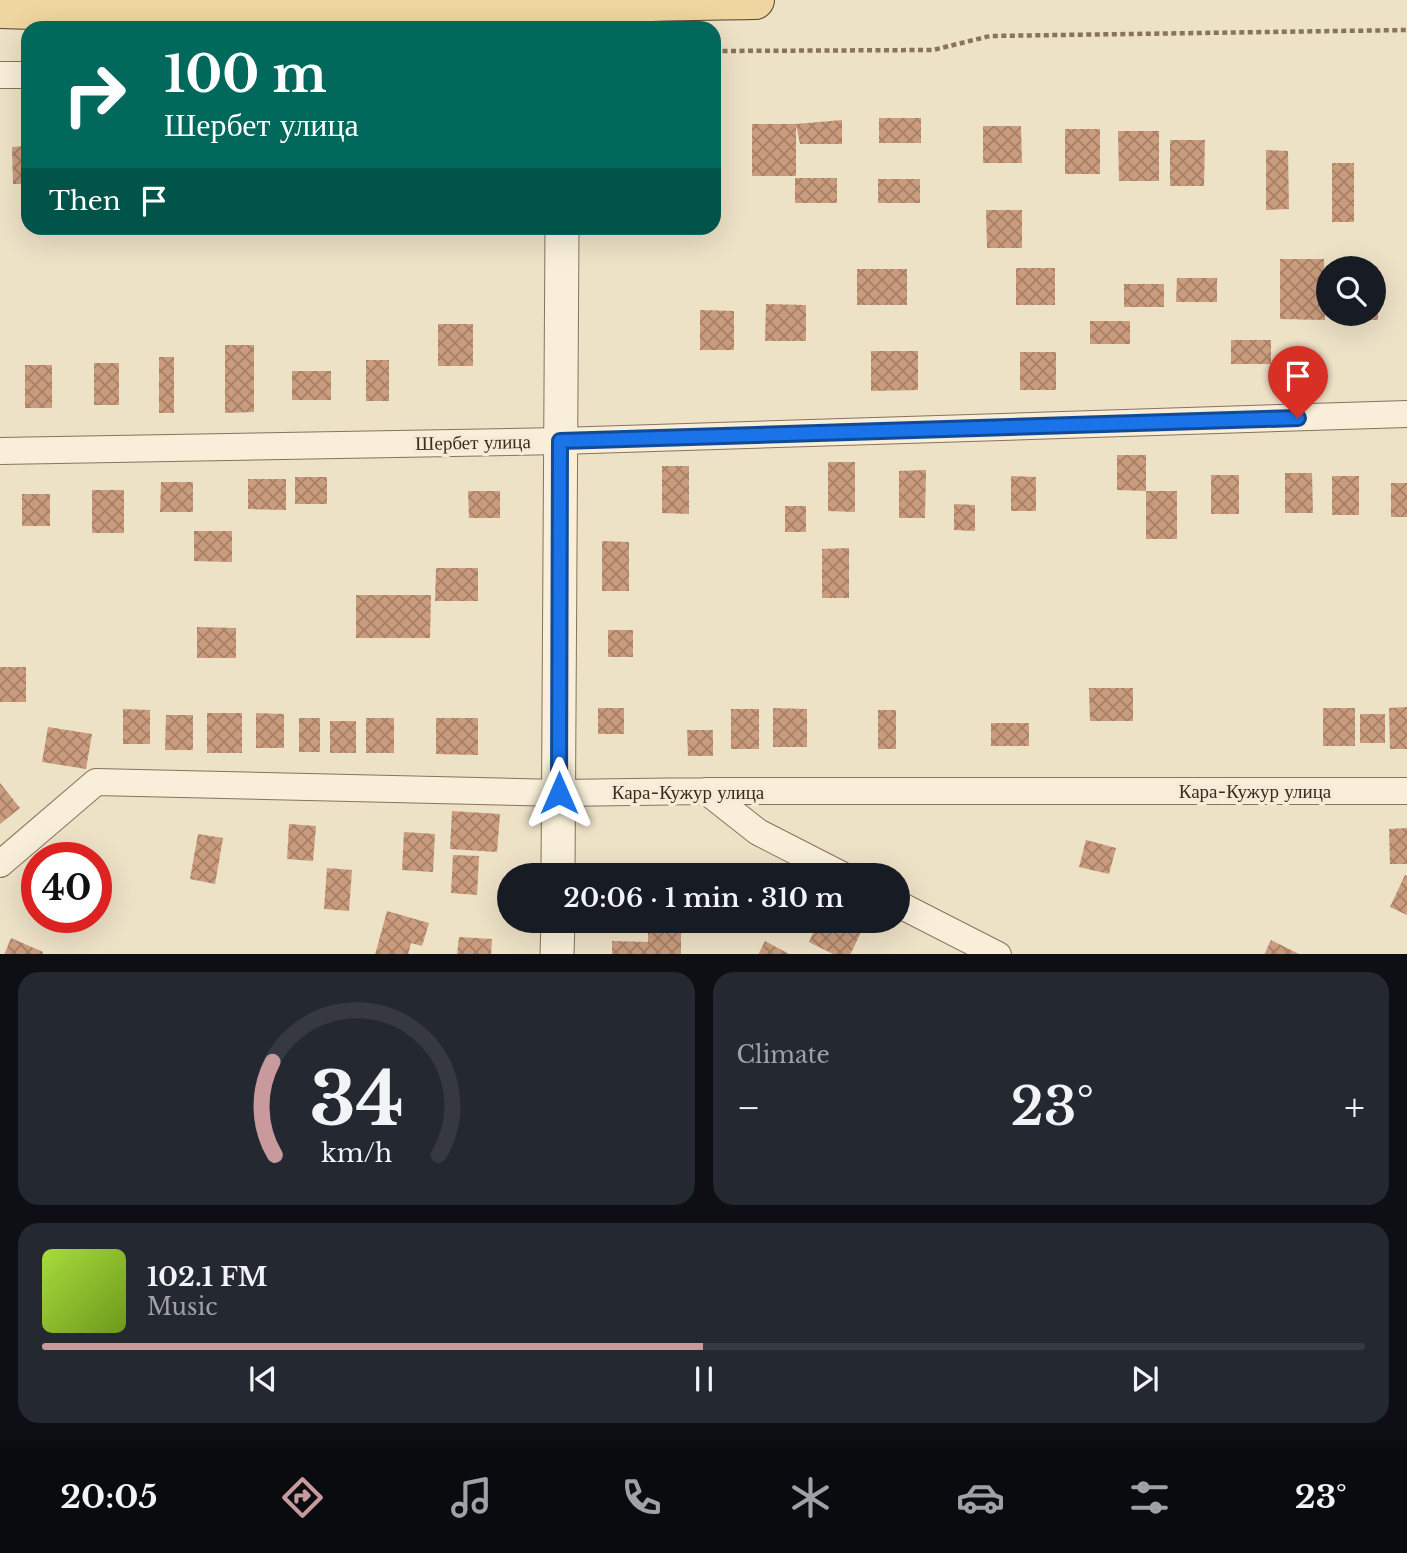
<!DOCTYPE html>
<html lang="en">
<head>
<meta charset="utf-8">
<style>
  body { margin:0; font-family:"Libre Baskerville",serif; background:#242831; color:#f1f3f6; height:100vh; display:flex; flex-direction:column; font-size:26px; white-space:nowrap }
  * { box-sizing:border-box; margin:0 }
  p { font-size:23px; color:#9ea1a6 }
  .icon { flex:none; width:38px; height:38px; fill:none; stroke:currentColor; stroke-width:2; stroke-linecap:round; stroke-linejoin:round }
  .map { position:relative; height:954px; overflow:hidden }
  .side { display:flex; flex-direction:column; gap:18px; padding:18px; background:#0d0f14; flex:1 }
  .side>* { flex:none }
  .top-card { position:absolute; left:21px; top:21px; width:700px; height:214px; border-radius:21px; box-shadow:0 7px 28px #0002; background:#00695c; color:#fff; overflow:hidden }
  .fabs { position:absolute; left:1316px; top:256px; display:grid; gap:14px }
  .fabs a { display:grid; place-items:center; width:70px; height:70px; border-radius:50%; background:#171b24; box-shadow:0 7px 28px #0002; font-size:35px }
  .speed { position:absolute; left:21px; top:842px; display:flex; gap:14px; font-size:35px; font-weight:700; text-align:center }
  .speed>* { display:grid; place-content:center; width:91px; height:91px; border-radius:50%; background:#171b24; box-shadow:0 7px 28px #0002; line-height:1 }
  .speed .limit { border:10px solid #d22; background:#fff; color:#111 }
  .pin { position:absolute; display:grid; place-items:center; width:60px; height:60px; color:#fff; margin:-72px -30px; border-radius:50% 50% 50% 0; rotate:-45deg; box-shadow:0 0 7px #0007 }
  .pin .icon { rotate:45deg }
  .me { position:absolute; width:77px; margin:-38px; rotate:0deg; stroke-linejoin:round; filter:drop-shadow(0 0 5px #0008) }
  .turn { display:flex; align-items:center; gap:24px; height:147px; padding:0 28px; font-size:32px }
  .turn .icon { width:91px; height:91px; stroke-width:2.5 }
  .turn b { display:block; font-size:49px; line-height:60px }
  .then { display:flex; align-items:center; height:66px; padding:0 28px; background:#0003; gap:14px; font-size:26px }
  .big { font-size:52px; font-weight:600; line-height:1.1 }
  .side .tile { flex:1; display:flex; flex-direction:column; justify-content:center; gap:10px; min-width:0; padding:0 24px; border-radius:21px; background:#242831 }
  .side .dial { align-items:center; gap:0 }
  .dial svg { height:182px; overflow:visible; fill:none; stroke:#363941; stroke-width:7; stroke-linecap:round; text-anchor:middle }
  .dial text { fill:#f1f3f6; stroke:none }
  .song { display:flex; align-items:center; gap:21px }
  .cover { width:84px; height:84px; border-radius:10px; background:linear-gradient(135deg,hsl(80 70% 55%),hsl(80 70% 35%)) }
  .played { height:7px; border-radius:4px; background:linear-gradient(90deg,#c89a9d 50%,#363941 50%) }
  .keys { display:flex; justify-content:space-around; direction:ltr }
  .heat { display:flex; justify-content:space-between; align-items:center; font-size:38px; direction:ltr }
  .side .tiles { flex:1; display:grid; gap:18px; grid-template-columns:1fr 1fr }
  .tile:last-child { grid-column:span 2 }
  .trip { position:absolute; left:497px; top:863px; width:413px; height:70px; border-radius:35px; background:#171b24; box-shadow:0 7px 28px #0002; font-weight:600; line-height:70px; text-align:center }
  .tabs { display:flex; height:112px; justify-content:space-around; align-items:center; background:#090b0e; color:#9ea1a6 }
  .tabs .icon { width:49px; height:49px }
  .tabs .current { color:#c89a9d }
  .tabs b { font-size:32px; color:#f1f3f6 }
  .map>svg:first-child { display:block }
  .building { fill:url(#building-cross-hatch) }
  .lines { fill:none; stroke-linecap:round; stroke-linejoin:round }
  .minor-casing { stroke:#88735c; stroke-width:28 }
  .tertiary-casing { stroke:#88735c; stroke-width:35 }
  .primary-casing { stroke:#564130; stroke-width:40 }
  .path { stroke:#88735c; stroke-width:4.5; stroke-dasharray:5 3.5; stroke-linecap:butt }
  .minor { stroke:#f8eed9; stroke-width:26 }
  .tertiary { stroke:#f8eed9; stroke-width:33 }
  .primary { stroke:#efd59f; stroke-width:38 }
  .route-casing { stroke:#114b97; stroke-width:18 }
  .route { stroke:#1a73e8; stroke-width:12 }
  .labels { text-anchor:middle; stroke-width:7; stroke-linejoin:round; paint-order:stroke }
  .street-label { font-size:19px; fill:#392b1f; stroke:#f5ebd6 }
</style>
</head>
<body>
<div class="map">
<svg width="1407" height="955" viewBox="0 0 1407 955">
  <defs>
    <pattern id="building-cross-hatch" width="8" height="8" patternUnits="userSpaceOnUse" patternTransform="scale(1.75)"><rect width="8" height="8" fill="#ca9c7d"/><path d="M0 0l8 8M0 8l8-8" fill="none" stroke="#a57f66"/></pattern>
  </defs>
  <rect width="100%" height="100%" fill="#ede1c6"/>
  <path class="building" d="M879,118H921V143H879Z
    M842,120V144H800L796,124Z
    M752,124H796V176H752Z
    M983,126H1021L1022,163H983Z
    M1065,129H1100V174H1065Z
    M1118,131H1159V181H1119Z
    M1170,140H1205L1204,186H1170Z
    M28,146V184H13L12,147Z
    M1266,150L1288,151L1289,209L1266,210Z
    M1332,163H1354V222H1332Z
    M795,178H837V203H795Z
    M878,179H920V203H878Z
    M986,210H1022V248H987Z
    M623,228H665V232H623Z
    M1280,259H1324L1325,320L1280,319Z
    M1374,267H1378V320H1344V313H1374Z
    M1016,268H1055V305H1016Z
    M857,269H907V305H857Z
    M1177,278H1217V302H1176Z
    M1124,284H1164V307H1124Z
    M766,304L806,305V341H765Z
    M700,310L734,311V350H700Z
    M1090,321H1130V344H1090Z
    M438,324H473V366H438Z
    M1231,340H1271V364H1231Z
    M225,345H254V412L225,413Z
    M871,351H918V390L871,391Z
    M1020,352H1056V390H1020Z
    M159,357H174V413H159Z
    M366,360H389V401H366Z
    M94,363H119V405H94Z
    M25,365H52V408H25Z
    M292,371H331V400H292Z
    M1117,455H1146V491L1117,490Z
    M828,462H855V512L828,511Z
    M662,466H689V514L662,513Z
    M926,470L925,518H899V471Z
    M1285,473H1312L1313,513H1285Z
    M1211,475H1239V514H1211Z
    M1011,476L1036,477V511H1011Z
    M1332,476H1359V515H1332Z
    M295,477H327V504H295Z
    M248,479H286V510L248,509Z
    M161,482H193V512H160Z
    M1391,483H1407V517H1391Z
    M92,490H124V533H92Z
    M468,491H500V518H469Z
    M1146,491H1177V539H1146Z
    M22,494H50V526H22Z
    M954,504L975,505V531L954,530Z
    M785,506H806V532H785Z
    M194,531H232V562L194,561Z
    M602,541L629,542V591H602Z
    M849,548V598H822V549Z
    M436,568H478V601H435Z
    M356,595H431L430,638H356Z
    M197,627L236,628V658H197Z
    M608,630H633V657H608Z
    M0,667H26V702H0Z
    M1089,688H1133V721H1090Z
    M1407,707V749H1390L1389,708Z
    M598,708H624V734H598Z
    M773,708L807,709V747H773Z
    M1323,708H1355V746H1323Z
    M123,709L150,710V744H123Z
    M731,709H759V749H731Z
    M878,710H896V749H878Z
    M207,713H242V753H207Z
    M256,713L284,714V748H256Z
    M1360,714H1385V743H1360Z
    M166,715H193V750H165Z
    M299,718H320V752H299Z
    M366,718H394V753H366Z
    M436,718H478V755L436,754Z
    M330,721H356V753H330Z
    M991,723H1029V746H991Z
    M48,727L92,734L86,769L42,762Z
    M687,730H713V756H688Z
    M0,783L20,808L0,824Z
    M452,811L500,814L497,852L450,849Z
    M289,824L316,826L313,861L287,859Z
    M1407,828V864H1390L1389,829Z
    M404,832L435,834L433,872L402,870Z
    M198,834L223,838L215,884L190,879Z
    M1086,840L1116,848L1109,874L1079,867Z
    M453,855L479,856L477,895L451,893Z
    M327,868L352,870L349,911L324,909Z
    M1405,875L1407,876V915L1390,907Z
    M387,911L429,923L422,946L411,943L408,955H375Z
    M819,920H847L863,928L850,955H835L809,942Z
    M648,925H681V955H612V941L648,942Z
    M459,937L492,939L491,955H457Z
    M11,938L43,952L42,955H4Z
    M1271,940L1301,955H1264Z
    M765,941L791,955H758Z"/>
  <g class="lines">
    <defs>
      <path id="minor" d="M0,75H28
        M0,451L560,441L1407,414
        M706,791L758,832L842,875
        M0,864L96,782L559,793L706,791H1407
        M898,904L998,955"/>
      <path id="tertiary" d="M558,875L562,228
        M557,955L558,920"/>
      <path id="primary" d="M0,9C252,18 503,3 755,0"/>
    </defs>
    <use href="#minor" class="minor-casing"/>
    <use href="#tertiary" class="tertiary-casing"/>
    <use href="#primary" class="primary-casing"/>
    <path class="path" d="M714,51L933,50L990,36L1407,30"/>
    <use href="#minor" class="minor"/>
    <use href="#tertiary" class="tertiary"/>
    <use href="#primary" class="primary"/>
  </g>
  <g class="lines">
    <defs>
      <path id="route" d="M559,793L560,441L1298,418"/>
    </defs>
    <use href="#route" class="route-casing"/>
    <use href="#route" class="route"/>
  </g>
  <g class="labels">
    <g class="street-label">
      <text transform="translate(473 442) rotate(-1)" y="7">Шербет улица</text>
      <text x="1255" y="798">Кара-Кужур улица</text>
      <text x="688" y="799">Кара-Кужур улица</text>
    </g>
  </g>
</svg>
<div class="fabs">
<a><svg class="icon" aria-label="search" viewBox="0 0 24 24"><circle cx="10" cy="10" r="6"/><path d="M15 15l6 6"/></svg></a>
</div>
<div class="speed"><div class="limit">40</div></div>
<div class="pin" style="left:1298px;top:418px;background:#d93025"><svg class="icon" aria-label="arrive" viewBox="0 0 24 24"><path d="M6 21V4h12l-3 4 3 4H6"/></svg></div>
<svg class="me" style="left:559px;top:793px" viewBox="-20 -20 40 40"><path d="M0-17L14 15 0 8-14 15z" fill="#1a73e8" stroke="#fff" stroke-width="4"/></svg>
<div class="trip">20:06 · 1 min · 310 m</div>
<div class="top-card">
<div class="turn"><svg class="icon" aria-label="right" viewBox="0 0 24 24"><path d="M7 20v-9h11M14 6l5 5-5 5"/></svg><div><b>100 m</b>Шербет улица</div></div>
<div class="then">Then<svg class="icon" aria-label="arrive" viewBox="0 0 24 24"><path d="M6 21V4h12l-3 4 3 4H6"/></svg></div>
</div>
</div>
<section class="side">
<div class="tiles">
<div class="tile dial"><svg viewBox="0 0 100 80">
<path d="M14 69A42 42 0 1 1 86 69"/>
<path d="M14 69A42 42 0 0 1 13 28" stroke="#c89a9d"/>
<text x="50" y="56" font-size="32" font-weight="700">34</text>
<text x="50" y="72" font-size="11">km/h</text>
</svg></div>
<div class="tile"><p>Climate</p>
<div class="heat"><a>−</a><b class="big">23°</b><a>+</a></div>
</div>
<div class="tile">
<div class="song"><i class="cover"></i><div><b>102.1 FM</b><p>Music</p></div></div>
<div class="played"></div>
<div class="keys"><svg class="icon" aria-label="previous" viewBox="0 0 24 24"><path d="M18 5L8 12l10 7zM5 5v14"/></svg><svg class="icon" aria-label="pause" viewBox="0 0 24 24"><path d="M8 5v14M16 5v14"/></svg><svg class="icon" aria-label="next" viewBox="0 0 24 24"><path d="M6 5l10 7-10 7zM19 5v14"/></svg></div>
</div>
</div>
</section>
<nav class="tabs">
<b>20:05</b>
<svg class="icon current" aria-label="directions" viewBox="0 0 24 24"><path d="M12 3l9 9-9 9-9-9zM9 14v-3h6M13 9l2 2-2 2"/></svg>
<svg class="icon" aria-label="music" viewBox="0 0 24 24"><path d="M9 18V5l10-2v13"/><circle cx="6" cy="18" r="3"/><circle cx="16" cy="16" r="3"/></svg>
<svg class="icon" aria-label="phone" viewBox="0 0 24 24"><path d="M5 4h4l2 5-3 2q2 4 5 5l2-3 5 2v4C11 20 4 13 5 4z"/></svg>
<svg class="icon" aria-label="climate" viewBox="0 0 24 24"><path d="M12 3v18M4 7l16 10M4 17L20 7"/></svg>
<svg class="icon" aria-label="car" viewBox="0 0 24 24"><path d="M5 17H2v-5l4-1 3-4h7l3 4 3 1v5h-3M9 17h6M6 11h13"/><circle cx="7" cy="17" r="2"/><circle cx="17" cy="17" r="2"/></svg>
<svg class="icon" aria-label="filters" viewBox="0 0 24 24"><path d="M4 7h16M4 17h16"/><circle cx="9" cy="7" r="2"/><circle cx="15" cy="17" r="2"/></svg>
<b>23°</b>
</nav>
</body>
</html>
